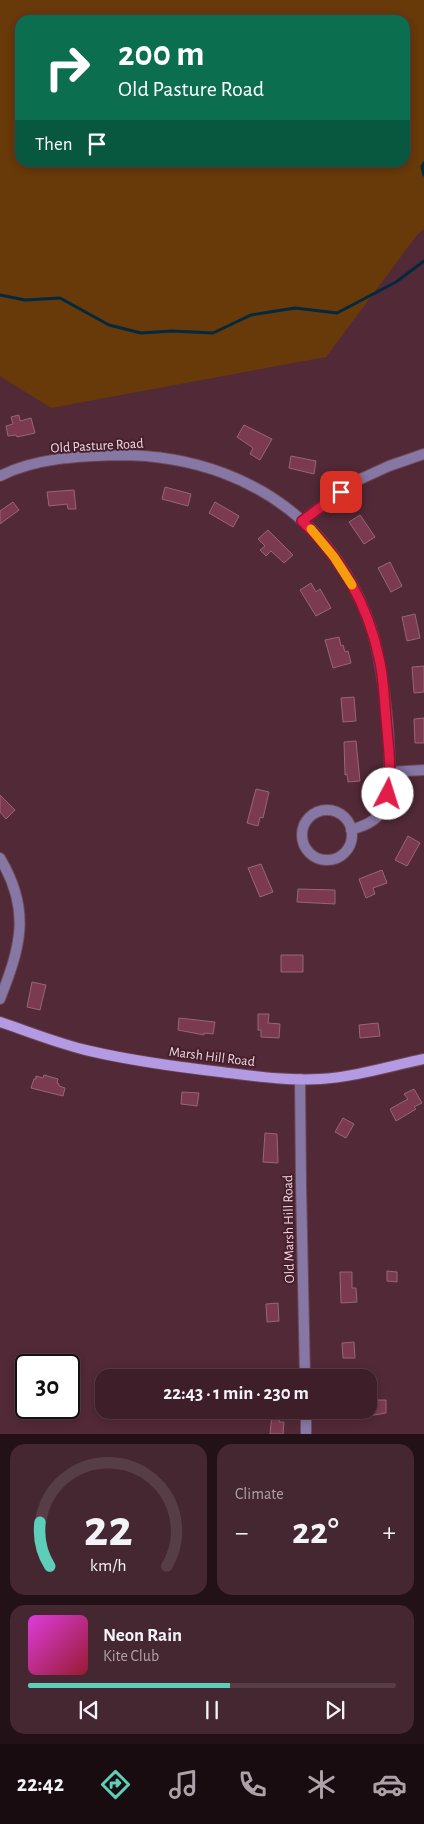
<!DOCTYPE html>
<html lang="en">
<head>
<meta charset="utf-8">
<style>
  body { margin:0; font-family:"Alegreya Sans",sans-serif; background:#452731; color:#f1f3f6; height:100vh; display:flex; flex-direction:column; font-size:19px; white-space:nowrap }
  * { box-sizing:border-box; margin:0 }
  p { font-size:16px; color:#ada2a8 }
  .icon { flex:none; width:28px; height:28px; fill:none; stroke:currentColor; stroke-width:2; stroke-linecap:round; stroke-linejoin:round }
  .map { position:relative; height:1434px; overflow:hidden }
  .drawer { display:flex; flex-direction:column; gap:10px; padding:10px; background:#221117; flex:1 }
  .drawer>* { flex:none }
  .hud { position:absolute; left:15px; top:15px; width:395px; height:152px; border-radius:15px; box-shadow:0 2px 8px #0003,0 0 0 1px #573d46; background:#0b6e4f; color:#fff; overflow:hidden }
  .speed { position:absolute; left:15px; top:1354px; display:flex; gap:10px; font-size:25px; font-weight:700; text-align:center }
  .speed>* { display:grid; place-content:center; width:65px; height:65px; border-radius:50%; background:#3e1f29; box-shadow:0 2px 8px #0003,0 0 0 1px #573d46; line-height:1 }
  .speed .limit { border:2px solid #111; border-radius:8px; background:#fff; color:#111 }
  .pin { position:absolute; display:grid; place-items:center; width:42px; height:42px; color:#fff; margin:-21px; border-radius:10px; box-shadow:0 2px 8px #0006 }
  .me { position:absolute; width:55px; margin:-28px; rotate:5deg; stroke-linejoin:round; filter:drop-shadow(0 0 4px #0008) }
  .turn { display:flex; align-items:center; gap:18px; height:105px; padding:0 20px; font-size:22px }
  .turn .icon { width:65px; height:65px; stroke-width:2.5 }
  .turn b { display:block; font-size:35px; line-height:42px }
  .then { display:flex; align-items:center; height:48px; padding:0 20px; background:#0003; gap:10px; font-size:19px }
  .big { font-size:38px; font-weight:600; line-height:1.1 }
  .drawer .card { flex:1; display:flex; flex-direction:column; justify-content:center; gap:8px; min-width:0; padding:0 18px; border-radius:15px; background:#452731 }
  .drawer .dial { align-items:center; gap:0 }
  .dial svg { height:130px; overflow:visible; fill:none; stroke:#573d46; stroke-width:7; stroke-linecap:round; text-anchor:middle }
  .dial text { fill:#f1f3f6; stroke:none }
  .song { display:flex; align-items:center; gap:15px }
  .cover { width:60px; height:60px; border-radius:8px; background:linear-gradient(135deg,hsl(300 70% 55%),hsl(350 70% 35%)) }
  .played { height:5px; border-radius:2px; background:linear-gradient(90deg,#5dceb9 55%,#573d46 55%) }
  .keys { display:flex; justify-content:space-around; direction:ltr }
  .heat { display:flex; justify-content:space-between; align-items:center; font-size:28px; direction:ltr }
  .drawer .tiles { flex:1; display:grid; gap:10px; grid-template-columns:1fr 1fr }
  .card:last-child { grid-column:span 2 }
  .trip { position:absolute; left:95px; top:1369px; width:282px; height:50px; border-radius:15px; background:#3e1f29; box-shadow:0 2px 8px #0003,0 0 0 1px #573d46; font-weight:600; line-height:50px; text-align:center }
  .dock { display:flex; height:80px; justify-content:space-around; align-items:center; background:#190c10; color:#ada2a8 }
  .dock .icon { width:35px; height:35px }
  .dock .on { color:#5dceb9 }
  .dock b { font-size:22px; color:#f1f3f6 }
  .map>svg:first-child { display:block }
  .green { fill:#683909; fill-rule:evenodd }
  .lines { fill:none; stroke-linecap:round; stroke-linejoin:round }
  .stream { stroke:#03293e; stroke-width:3 }
  .building { fill:#7c3a51; stroke:#956775 }
  .street-casing { stroke:#6e4855; stroke-width:12 }
  .secondary-casing { stroke:#6e4855; stroke-width:12 }
  .street { stroke:#8777a5; stroke-width:10 }
  .secondary { stroke:#b39ae3; stroke-width:10 }
  .route-casing { stroke:#92132f; stroke-width:12 }
  .route { stroke:#e11d48; stroke-width:9 }
  .slow { stroke:#f59e0b; stroke-width:9 }
  .labels { text-anchor:middle; stroke-width:4; stroke-linejoin:round; paint-order:stroke }
  .street-label { font-size:14px; fill:#f0d5dc; stroke:#461f2d }
</style>
</head>
<body>
<div class="map">
<svg width="424" height="1434" viewBox="0 0 424 1434">
  <rect width="100%" height="100%" fill="#522937"/>
  <path class="green" d="M0,0H424V229L417,235L326,357L51,408L0,376ZM20,20H405V162H20Z"/>
  <g class="lines">
    <path class="stream" d="M424,163L422,167L424,175
      M0,295L25,300L60,298L109,325L141,333L172,331L213,333L251,315L295,308L337,313L396,282L424,261"/>
  </g>
  <path class="building" d="M19,415L20,421L31,418L35,433L17,437L16,435L8,436L6,426L13,424L11,417Z
    M244,425L272,439L260,460L250,454L253,448L237,437Z
    M291,456L316,461L314,474L289,468Z
    M165,487L191,494L188,506L162,499Z
    M74,490L76,509H68L67,504L49,506L47,492Z
    M13,502L19,510L0,524V511Z
    M215,502L239,516L233,527L209,513Z
    M360,515L375,537L364,544L349,522Z
    M268,530L293,555L284,563L271,551L266,556L260,550L265,546L258,539Z
    M390,562L402,586L391,592L378,568Z
    M311,583L316,592L320,589L331,608L316,616L300,590Z
    M415,614L420,638L407,641L402,617Z
    M339,637L341,646L343,645L345,652L348,651L351,663L333,668L325,640Z
    M424,666V692L414,693L412,667Z
    M354,697L356,721L343,722L341,698Z
    M424,718V743H415L414,719Z
    M356,741L360,781L348,782L347,774L345,775L344,742Z
    M256,789L269,792L263,818L260,817L258,826L247,823Z
    M0,795L15,810L6,819L0,812Z
    M408,836L420,843L407,866L395,860Z
    M261,864L273,892L260,897L248,868Z
    M382,870L387,883L373,888L375,894L366,898L359,879Z
    M298,889L335,890V904L297,902Z
    M281,955H303V972H281Z
    M32,982L46,985L40,1010L27,1007Z
    M258,1014H269L268,1023L280,1024L279,1038L261,1037V1030H258Z
    M179,1018L215,1022L213,1034L204,1033V1035L178,1030Z
    M378,1023L380,1036L360,1038L359,1025Z
    M44,1075L58,1079L57,1083L59,1084V1086L65,1088L63,1096L31,1088L34,1079H36V1076L43,1078Z
    M414,1089L422,1103L414,1107L416,1109L396,1121L390,1109L408,1099L404,1094Z
    M182,1092L199,1093L197,1106L181,1104Z
    M343,1118L354,1124L346,1138L335,1132Z
    M265,1133L277,1134L278,1163L263,1162Z
    M387,1271L397,1272V1282L387,1281Z
    M340,1272H352V1288H356L357,1302L341,1303Z
    M278,1303L279,1321L267,1322L266,1304Z
    M354,1342L355,1358H343L342,1343Z
    M372,1400H386V1413L351,1419L350,1417L344,1419L342,1410H372Z
    M272,1414L280,1415L279,1422H284L283,1434H270Z"/>
  <g class="lines">
    <defs>
      <path id="street" d="M0,476C35,458 80,456 118,455C191,455 261,478 313,531C339,558 359,592 371,628C383,662 399,779 382,810C376,822 363,826 351,830
        M302,521L354,482L389,466L424,454
        M390,772L424,770
        M302 835a25 25 0 1 1 50 0a25 25 0 1 1-50 0Z
        M0,858C31,910 21,946 0,999
        M300,1079L301,1184L305,1378
        M306,1410V1434"/>
      <path id="secondary" d="M0,1022C30,1032 59,1044 90,1051C133,1061 178,1067 221,1072C254,1076 287,1081 320,1079C355,1077 390,1066 424,1059"/>
    </defs>
    <use href="#street" class="street-casing"/>
    <use href="#secondary" class="secondary-casing"/>
    <use href="#street" class="street"/>
    <use href="#secondary" class="secondary"/>
  </g>
  <g class="lines">
    <defs>
      <path id="route" d="M341,492L302,521C341,557 368,605 379,658C384,678 384,698 386,718C388,744 392,769 388,794"/>
    </defs>
    <use href="#route" class="route-casing"/>
    <use href="#route" class="route"/>
    <path class="slow" d="M311,529L334,557L352,585"/>
  </g>
  <g class="labels">
    <g class="street-label">
      <text transform="translate(97 445) rotate(-3)" y="5">Old Pasture Road</text>
      <text transform="translate(212 1056) rotate(7)" y="5">Marsh Hill Road</text>
      <text transform="translate(288 1229) rotate(-91)" y="5">Old Marsh Hill Road</text>
    </g>
  </g>
</svg>
<div class="speed"><div class="limit">30</div></div>
<div class="pin" style="left:341px;top:492px;background:#d93025"><svg class="icon" aria-label="arrive" viewBox="0 0 24 24"><path d="M6 21V4h12l-3 4 3 4H6"/></svg></div>
<svg class="me" style="left:388px;top:794px" viewBox="-20 -20 40 40"><circle r="19" fill="#fff"/><path d="M0-13L10 11 0 6-10 11z" fill="#e11d48"/></svg>
<div class="trip">22:43 · 1 min · 230 m</div>
<div class="hud">
<div class="turn"><svg class="icon" aria-label="right" viewBox="0 0 24 24"><path d="M7 20v-9h11M14 6l5 5-5 5"/></svg><div><b>200 m</b>Old Pasture Road</div></div>
<div class="then">Then<svg class="icon" aria-label="arrive" viewBox="0 0 24 24"><path d="M6 21V4h12l-3 4 3 4H6"/></svg></div>
</div>
</div>
<section class="drawer">
<div class="tiles">
<div class="card dial"><svg viewBox="0 0 100 80">
<path d="M14 69A42 42 0 1 1 86 69"/>
<path d="M14 69A42 42 0 0 1 8 42" stroke="#5dceb9"/>
<text x="50" y="56" font-size="32" font-weight="700">22</text>
<text x="50" y="72" font-size="11">km/h</text>
</svg></div>
<div class="card"><p>Climate</p>
<div class="heat"><a>−</a><b class="big">22°</b><a>+</a></div>
</div>
<div class="card">
<div class="song"><i class="cover"></i><div><b>Neon Rain</b><p>Kite Club</p></div></div>
<div class="played"></div>
<div class="keys"><svg class="icon" aria-label="previous" viewBox="0 0 24 24"><path d="M18 5L8 12l10 7zM5 5v14"/></svg><svg class="icon" aria-label="pause" viewBox="0 0 24 24"><path d="M8 5v14M16 5v14"/></svg><svg class="icon" aria-label="next" viewBox="0 0 24 24"><path d="M6 5l10 7-10 7zM19 5v14"/></svg></div>
</div>
</div>
</section>
<nav class="dock">
<b>22:42</b>
<svg class="icon on" aria-label="directions" viewBox="0 0 24 24"><path d="M12 3l9 9-9 9-9-9zM9 14v-3h6M13 9l2 2-2 2"/></svg>
<svg class="icon" aria-label="music" viewBox="0 0 24 24"><path d="M9 18V5l10-2v13"/><circle cx="6" cy="18" r="3"/><circle cx="16" cy="16" r="3"/></svg>
<svg class="icon" aria-label="phone" viewBox="0 0 24 24"><path d="M5 4h4l2 5-3 2q2 4 5 5l2-3 5 2v4C11 20 4 13 5 4z"/></svg>
<svg class="icon" aria-label="climate" viewBox="0 0 24 24"><path d="M12 3v18M4 7l16 10M4 17L20 7"/></svg>
<svg class="icon" aria-label="car" viewBox="0 0 24 24"><path d="M5 17H2v-5l4-1 3-4h7l3 4 3 1v5h-3M9 17h6M6 11h13"/><circle cx="7" cy="17" r="2"/><circle cx="17" cy="17" r="2"/></svg>
</nav>
</body>
</html>
